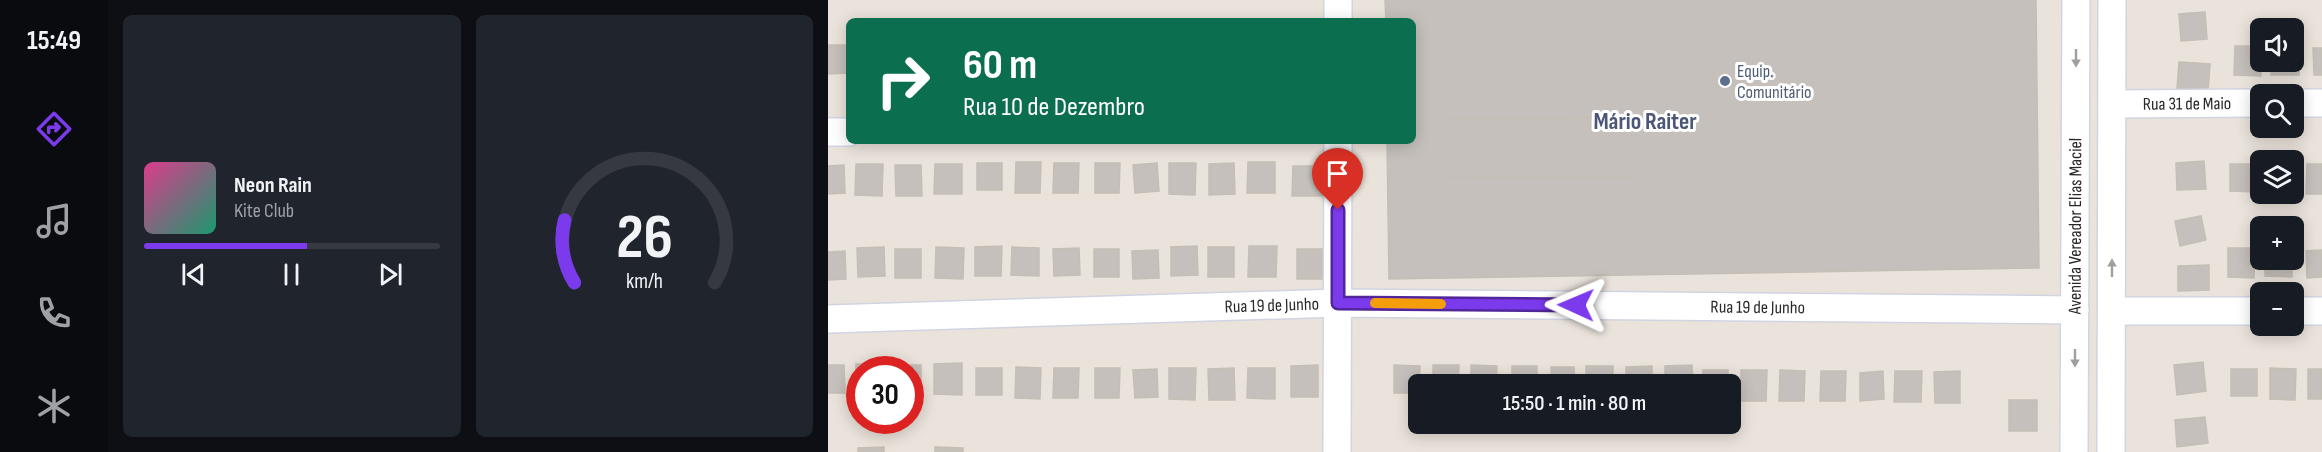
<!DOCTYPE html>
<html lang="pt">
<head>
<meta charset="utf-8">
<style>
  body { margin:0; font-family:"Sofia Sans Condensed",sans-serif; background:#20242c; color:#f1f3f6; height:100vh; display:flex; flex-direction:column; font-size:22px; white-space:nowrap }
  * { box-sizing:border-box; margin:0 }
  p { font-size:20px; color:#9ea1a6 }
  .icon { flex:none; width:33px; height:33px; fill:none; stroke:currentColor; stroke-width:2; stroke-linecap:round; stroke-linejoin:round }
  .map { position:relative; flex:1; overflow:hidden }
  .sheet { display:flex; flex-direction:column; gap:15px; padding:15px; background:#0d0f14; width:720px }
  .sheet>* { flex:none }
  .top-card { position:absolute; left:18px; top:18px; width:570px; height:126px; border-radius:9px; box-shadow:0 3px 15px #0003; background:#0b6e4f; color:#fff; overflow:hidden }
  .tools { position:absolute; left:1422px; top:18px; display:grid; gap:12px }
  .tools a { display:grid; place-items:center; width:54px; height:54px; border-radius:9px; background:#171b24; box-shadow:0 3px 15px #0003; font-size:30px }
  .speed { position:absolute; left:18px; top:356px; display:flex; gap:12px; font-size:30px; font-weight:700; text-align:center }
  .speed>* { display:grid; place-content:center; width:78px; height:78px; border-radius:50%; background:#171b24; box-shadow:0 3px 15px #0003; line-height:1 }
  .speed .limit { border:9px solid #d22; background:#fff; color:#111 }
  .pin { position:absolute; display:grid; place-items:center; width:51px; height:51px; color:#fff; margin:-62px -26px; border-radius:50% 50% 50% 0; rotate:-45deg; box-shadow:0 0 6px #0007 }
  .pin .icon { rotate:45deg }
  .me { position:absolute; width:66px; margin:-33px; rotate:271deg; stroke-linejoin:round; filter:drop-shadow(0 0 4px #0008) }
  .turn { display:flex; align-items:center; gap:21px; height:126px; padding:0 18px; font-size:27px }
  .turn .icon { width:78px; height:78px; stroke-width:2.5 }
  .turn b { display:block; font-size:42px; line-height:51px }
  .sheet .tile { flex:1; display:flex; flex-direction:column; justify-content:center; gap:9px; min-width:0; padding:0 21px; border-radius:9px; background:#20242c }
  .sheet .dial { align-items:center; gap:0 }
  .dial svg { height:156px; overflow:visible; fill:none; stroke:#363941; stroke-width:7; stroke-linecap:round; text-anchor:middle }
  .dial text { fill:#f1f3f6; stroke:none }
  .song { display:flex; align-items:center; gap:18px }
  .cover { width:72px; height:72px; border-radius:9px; background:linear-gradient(135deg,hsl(330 70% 55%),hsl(160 70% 35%)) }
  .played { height:6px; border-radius:3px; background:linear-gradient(90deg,#7c3aed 55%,#363941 55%) }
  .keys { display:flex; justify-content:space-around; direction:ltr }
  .sheet .tiles { flex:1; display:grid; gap:15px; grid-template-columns:repeat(2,1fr) }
  .trip { position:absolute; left:580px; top:374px; width:333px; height:60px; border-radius:9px; background:#171b24; box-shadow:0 3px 15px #0003; font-weight:600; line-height:60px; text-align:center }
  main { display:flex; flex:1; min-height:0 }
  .tabs { display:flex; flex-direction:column; width:108px; justify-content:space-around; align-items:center; background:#090b0e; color:#9ea1a6 }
  .tabs .icon { width:42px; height:42px }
  .tabs .on { color:#7c3aed }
  .tabs b { font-size:27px; color:#f1f3f6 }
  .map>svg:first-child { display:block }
  .building { fill:#c5c0bb; stroke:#c5beb5; stroke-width:1.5 }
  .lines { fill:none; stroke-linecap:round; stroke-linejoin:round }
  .street-casing { stroke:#d1d4e1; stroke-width:30 }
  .street { stroke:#fff; stroke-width:27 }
  .oneway { fill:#9f9f9f }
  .route-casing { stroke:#51269a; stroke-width:15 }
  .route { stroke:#7c3aed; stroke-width:10 }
  .slow { stroke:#f59e0b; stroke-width:10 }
  .service-dot { fill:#5c6f8a; stroke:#fff; stroke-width:2 }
  .labels { text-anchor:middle; stroke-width:6; stroke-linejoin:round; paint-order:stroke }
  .service-label { font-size:18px; fill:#4e5e75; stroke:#fff; text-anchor:start }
  .street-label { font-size:18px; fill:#292929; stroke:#fff }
  .district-label { font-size:24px; font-weight:bold; fill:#4c5676; stroke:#fff }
</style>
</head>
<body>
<main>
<nav class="tabs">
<b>15:49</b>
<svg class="icon on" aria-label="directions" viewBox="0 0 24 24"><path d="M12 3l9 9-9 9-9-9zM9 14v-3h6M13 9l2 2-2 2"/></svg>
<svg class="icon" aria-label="music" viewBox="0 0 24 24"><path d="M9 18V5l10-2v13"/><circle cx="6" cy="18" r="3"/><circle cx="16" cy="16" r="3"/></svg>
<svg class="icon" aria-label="phone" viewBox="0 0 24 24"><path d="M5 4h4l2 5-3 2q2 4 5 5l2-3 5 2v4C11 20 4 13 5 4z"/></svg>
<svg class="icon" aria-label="climate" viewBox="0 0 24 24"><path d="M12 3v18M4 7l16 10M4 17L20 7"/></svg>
</nav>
<section class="sheet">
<div class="tiles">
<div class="tile">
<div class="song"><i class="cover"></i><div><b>Neon Rain</b><p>Kite Club</p></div></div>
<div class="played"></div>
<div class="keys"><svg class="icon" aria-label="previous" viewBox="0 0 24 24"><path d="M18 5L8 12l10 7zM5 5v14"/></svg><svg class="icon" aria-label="pause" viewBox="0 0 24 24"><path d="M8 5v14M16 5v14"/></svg><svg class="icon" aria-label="next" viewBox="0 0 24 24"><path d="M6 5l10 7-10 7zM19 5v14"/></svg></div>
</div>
<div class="tile dial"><svg viewBox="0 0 100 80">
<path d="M14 69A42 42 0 1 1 86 69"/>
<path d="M14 69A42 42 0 0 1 9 37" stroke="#7c3aed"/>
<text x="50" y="56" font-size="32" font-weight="700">26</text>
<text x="50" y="72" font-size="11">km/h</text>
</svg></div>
</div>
</section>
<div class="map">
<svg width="1494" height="452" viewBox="0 0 1494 452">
  <rect width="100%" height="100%" fill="#eae3db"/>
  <path class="building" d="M557,0H1208L1211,268L561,279L559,141H585V21H558Z
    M1377,12L1379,39L1353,41L1351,14Z
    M0,45H19V73L0,74Z
    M1407,46H1432L1433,76L1406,75Z
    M1466,47H1471V75H1443L1444,62H1466Z
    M1485,48H1494V75H1486Z
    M1351,62L1382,64L1380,91L1349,88Z
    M804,117V177L622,178V119Z
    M1376,161L1378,189L1349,190L1348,163Z
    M188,162H213L212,193H187Z
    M420,162H447V193H419Z
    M149,163H174V190H149Z
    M226,163H251L250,193H225Z
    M267,163H292L291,193H267Z
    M329,163L331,191L307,193L305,165Z
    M341,163H368L367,195L341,194Z
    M406,163L407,194L381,195V164Z
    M28,164H55L54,196L27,195Z
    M107,164H134V194H106Z
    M1402,164H1428L1427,192L1402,191Z
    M1479,164H1494V194H1478Z
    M16,165L17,193L0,194V166Z
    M67,165H93L94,196H68Z
    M465,166H495L494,196H464Z
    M1373,216L1378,240L1352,246L1347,221Z
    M174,246L173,276H147V247Z
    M369,246L370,275L343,276V247Z
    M421,246H449L448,277H420Z
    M56,247L57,276L30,277L29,248Z
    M108,247L136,248L135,279L107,278Z
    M184,247L211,248V276L183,275Z
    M380,247H406V277H380Z
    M251,248L252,275L226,276L225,249Z
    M1400,248H1427L1426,278L1400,277Z
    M67,249H93V278H67Z
    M266,249H291V277H266Z
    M469,249H497V279H469Z
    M330,250L331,278L305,279L304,251Z
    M1494,250V277L1479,278L1478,251Z
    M17,251L18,279L0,280V252Z
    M1437,260H1464V277L1437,276Z
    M1381,265V290L1350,291V266Z
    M1375,362L1378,391L1349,395L1346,365Z
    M134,363V395L106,394V364Z
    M28,364H55V369H32V395H27Z
    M0,365H16L17,393H0Z
    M67,365H93V395L82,396V369H67Z
    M490,365V397H463V366Z
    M566,365L592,366L591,393H566Z
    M605,365H631L630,384H605Z
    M643,365L669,366L668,384H643Z
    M864,365L865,384H837V366Z
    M684,366H709V384H684Z
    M758,366H785V384H758Z
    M824,366V384H798V367Z
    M188,367L213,368L212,399L187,398Z
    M723,367H746L747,384H724Z
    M148,368H174V395H148Z
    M226,368H251L250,398H225Z
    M267,368H292L291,398H267Z
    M341,368H368L367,400L341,399Z
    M406,368L407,400H381L380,369Z
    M420,368H447V399L419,398Z
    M1442,368L1468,369L1467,400L1442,399Z
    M329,369L330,397L307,398L305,370Z
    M1403,369H1429V396H1403Z
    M1480,369H1494V399H1480Z
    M875,370H900V384H874Z
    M913,370H939L938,401H913Z
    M952,370L977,371L976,401H951Z
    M993,371H1018L1017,401H992Z
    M1055,371L1056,399L1032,401V373Z
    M1067,371H1094L1093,402H1066Z
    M1132,371V403H1107L1106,372Z
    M1181,400H1209V431H1181Z
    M1377,417L1380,443L1349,447L1347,420Z
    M56,447V452H30V448Z
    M107,447L135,448V452H107Z"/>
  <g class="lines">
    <defs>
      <g id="street">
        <path d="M510,21V0"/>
        <path d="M1466,103H1494"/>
        <path id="s1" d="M1284,104L1432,103"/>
        <path d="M0,132H21"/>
        <path d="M1285,311H1432"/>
        <path d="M1466,311H1494"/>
        <path id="s2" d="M0,319L510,303L1247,310"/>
        <path d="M509,452L510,141"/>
        <path id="s3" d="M1246,452L1248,0"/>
        <path d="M1283,452L1284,0"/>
      </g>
    </defs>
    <use href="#street" class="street-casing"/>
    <use href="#street" class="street"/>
  </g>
  <defs><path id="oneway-solid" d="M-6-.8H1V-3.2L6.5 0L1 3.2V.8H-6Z" transform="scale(1.5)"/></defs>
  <g class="oneway">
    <use href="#oneway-solid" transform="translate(1248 58) rotate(90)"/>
    <use href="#oneway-solid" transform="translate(1284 268) rotate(-90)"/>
    <use href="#oneway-solid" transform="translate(1247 358) rotate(90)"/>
  </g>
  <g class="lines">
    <defs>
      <path id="route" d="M510,210V303L748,305"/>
    </defs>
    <use href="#route" class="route-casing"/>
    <use href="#route" class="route"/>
    <path class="slow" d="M547,303L613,304"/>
  </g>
  <circle class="service-dot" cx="897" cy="81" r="6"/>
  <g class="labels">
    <g class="service-label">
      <text x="909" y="77">Equip.<tspan x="909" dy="21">Comunitário</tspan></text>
    </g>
    <g class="street-label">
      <text dy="6" stroke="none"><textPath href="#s1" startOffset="75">Rua 31 de Maio</textPath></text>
      <text dy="6" stroke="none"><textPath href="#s3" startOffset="226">Avenida Vereador Elias Maciel</textPath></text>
      <text dy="6" stroke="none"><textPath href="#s2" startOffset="444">Rua 19 de Junho</textPath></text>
      <text dy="6" stroke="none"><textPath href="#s2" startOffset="930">Rua 19 de Junho</textPath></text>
    </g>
    <g class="district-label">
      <text x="817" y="129">Mário Raiter</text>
    </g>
  </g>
</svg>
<div class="tools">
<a><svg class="icon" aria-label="sound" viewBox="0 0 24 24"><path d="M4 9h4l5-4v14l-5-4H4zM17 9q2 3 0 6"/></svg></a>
<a><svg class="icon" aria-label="search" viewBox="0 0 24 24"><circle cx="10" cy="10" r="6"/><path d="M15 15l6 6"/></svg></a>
<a><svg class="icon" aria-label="layers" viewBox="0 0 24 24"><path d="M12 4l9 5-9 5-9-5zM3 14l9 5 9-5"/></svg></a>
<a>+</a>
<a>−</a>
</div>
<div class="speed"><div class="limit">30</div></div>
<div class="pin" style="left:510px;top:210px;background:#d93025"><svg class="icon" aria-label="arrive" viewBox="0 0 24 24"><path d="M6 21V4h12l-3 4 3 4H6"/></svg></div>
<svg class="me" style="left:748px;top:305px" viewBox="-20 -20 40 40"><path d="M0-17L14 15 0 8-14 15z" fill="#7c3aed" stroke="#fff" stroke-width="4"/></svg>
<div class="trip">15:50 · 1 min · 80 m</div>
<div class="top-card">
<div class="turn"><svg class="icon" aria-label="right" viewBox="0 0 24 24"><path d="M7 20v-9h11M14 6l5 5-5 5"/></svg><div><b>60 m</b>Rua 10 de Dezembro</div></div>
</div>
</div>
</main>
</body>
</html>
